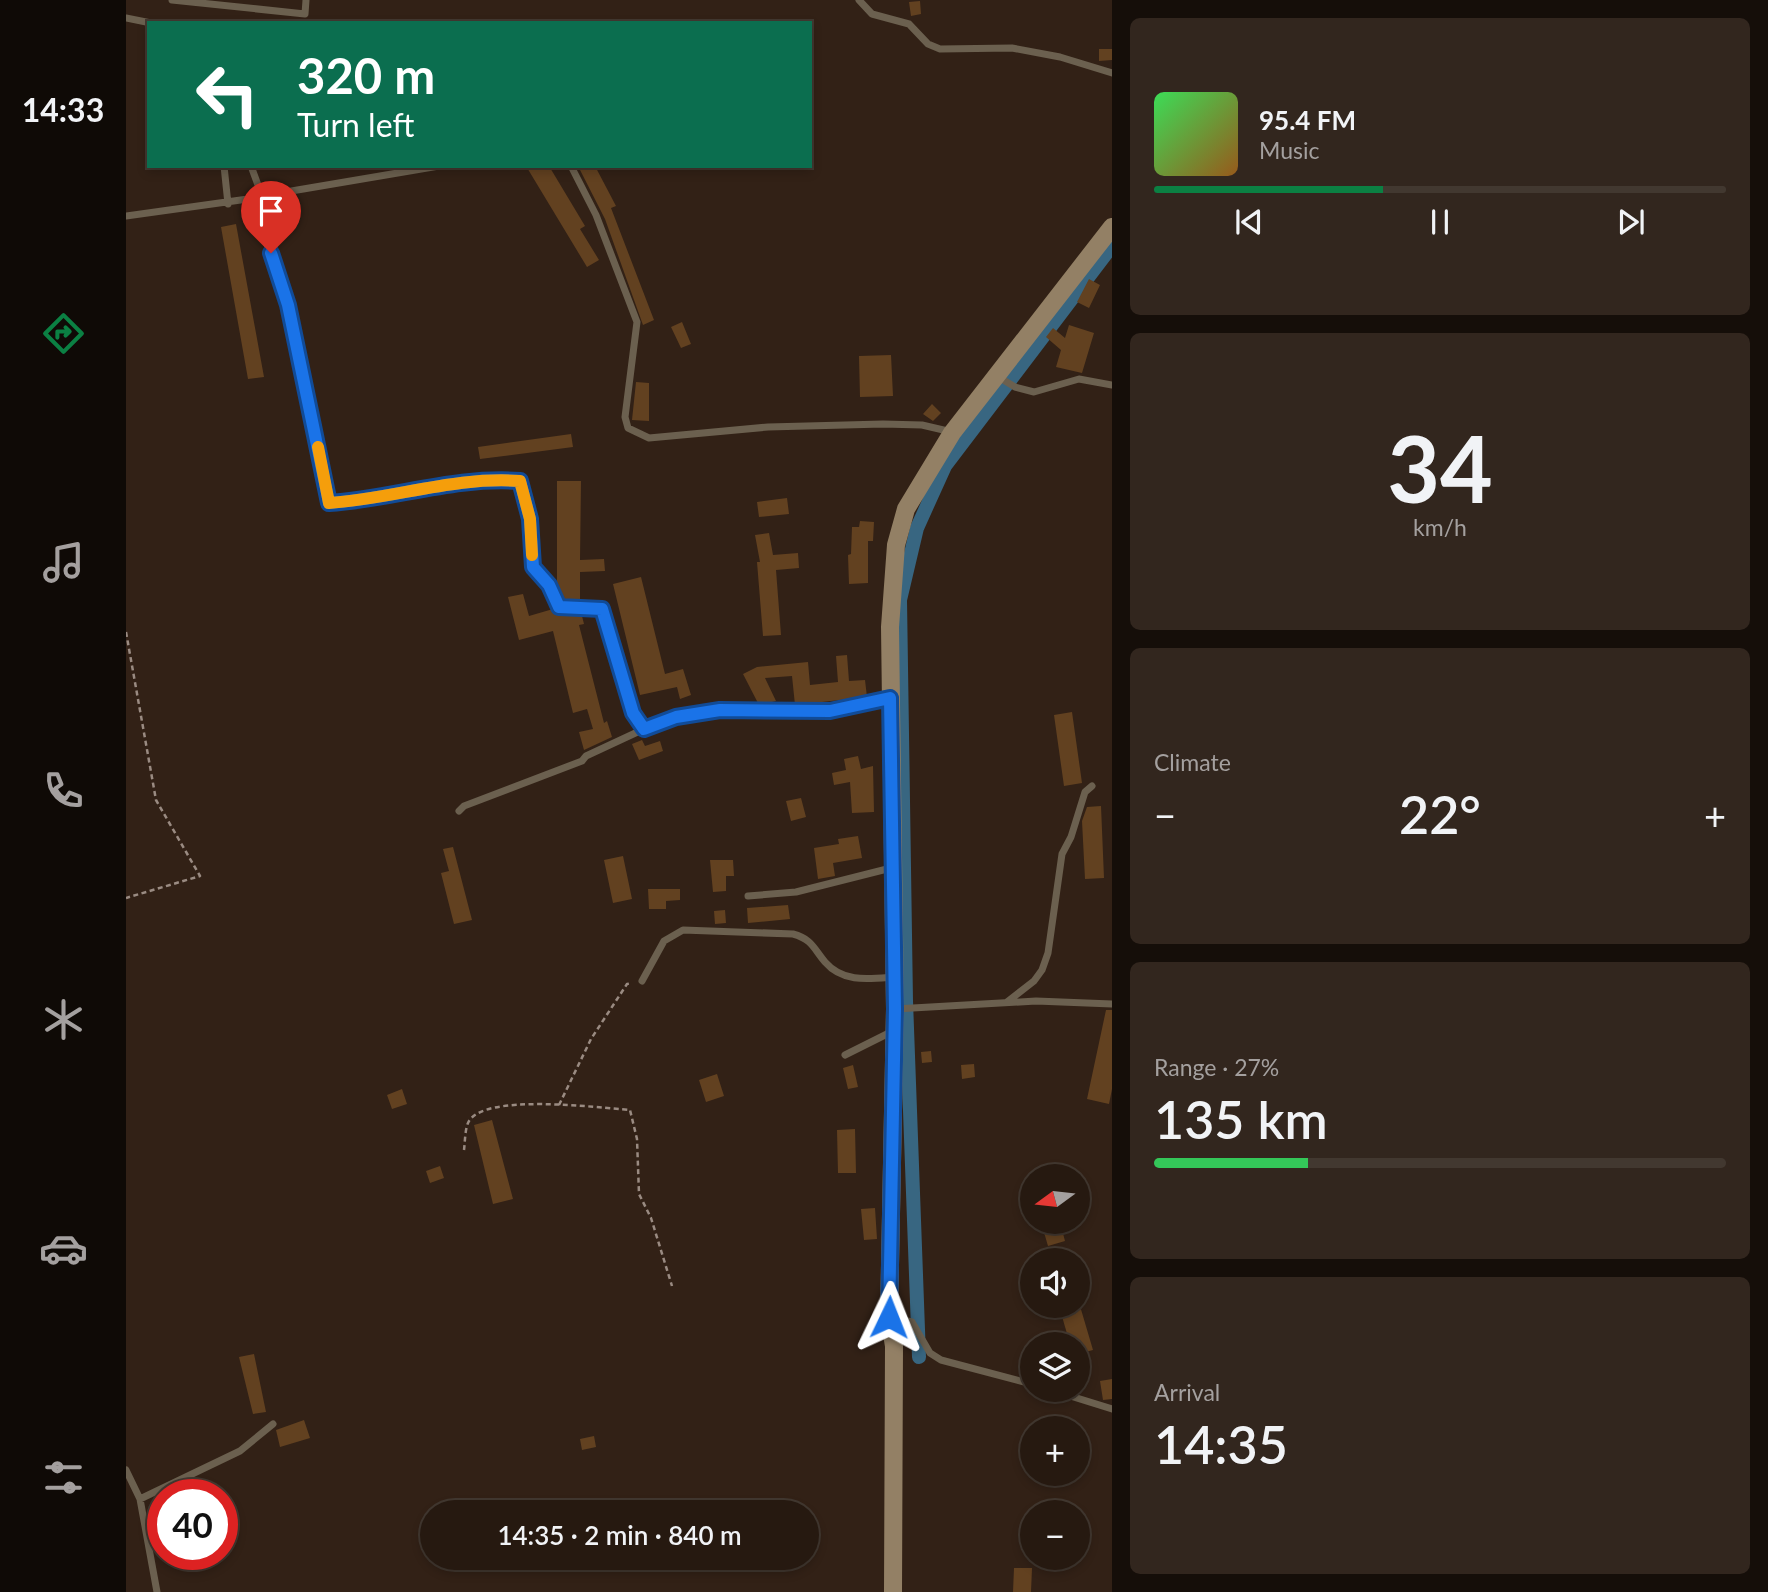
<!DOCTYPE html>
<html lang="en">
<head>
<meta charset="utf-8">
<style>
  body { margin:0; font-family:Lato,sans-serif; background:#32261e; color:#f1f3f6; height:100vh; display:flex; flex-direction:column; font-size:26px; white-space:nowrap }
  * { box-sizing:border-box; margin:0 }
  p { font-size:23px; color:#a4a09f }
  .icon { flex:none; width:38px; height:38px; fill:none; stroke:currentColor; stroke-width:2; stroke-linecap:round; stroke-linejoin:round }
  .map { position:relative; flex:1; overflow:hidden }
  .side { display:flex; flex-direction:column; gap:18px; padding:18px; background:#150e09; width:656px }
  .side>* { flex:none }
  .top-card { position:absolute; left:21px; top:21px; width:665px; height:147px; border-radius:0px; box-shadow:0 4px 10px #0003,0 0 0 2px #423830; background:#0b6e4f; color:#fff; overflow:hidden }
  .needle { width:46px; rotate:255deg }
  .tools { position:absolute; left:894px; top:1164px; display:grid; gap:14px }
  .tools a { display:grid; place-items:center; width:70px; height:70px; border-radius:50%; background:#261910; box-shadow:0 4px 10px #0003,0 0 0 2px #423830; font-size:35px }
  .speed { position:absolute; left:21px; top:1479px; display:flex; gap:14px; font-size:35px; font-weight:700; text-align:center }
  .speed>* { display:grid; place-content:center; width:91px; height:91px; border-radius:50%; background:#261910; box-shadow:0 4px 10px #0003,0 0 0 2px #423830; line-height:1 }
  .speed .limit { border:10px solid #d22; background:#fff; color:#111 }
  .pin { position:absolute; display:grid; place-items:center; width:60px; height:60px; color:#fff; margin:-72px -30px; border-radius:50% 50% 50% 0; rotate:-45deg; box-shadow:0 0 7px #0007 }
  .pin .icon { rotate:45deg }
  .me { position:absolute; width:77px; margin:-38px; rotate:2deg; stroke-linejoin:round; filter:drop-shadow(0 0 5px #0008) }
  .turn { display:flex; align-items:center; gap:24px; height:147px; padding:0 35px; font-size:32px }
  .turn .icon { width:91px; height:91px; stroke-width:2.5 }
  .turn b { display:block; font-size:49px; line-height:60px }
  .big { font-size:52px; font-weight:600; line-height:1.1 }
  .side .tile { flex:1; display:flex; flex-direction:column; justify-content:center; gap:10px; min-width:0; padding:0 24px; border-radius:10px; background:#32261e }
  .side .dial { align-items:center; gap:0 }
  .dial b { font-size:91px; line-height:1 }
  .song { display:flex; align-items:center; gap:21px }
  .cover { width:84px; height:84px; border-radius:10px; background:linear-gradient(135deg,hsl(130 70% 55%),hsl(30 70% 35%)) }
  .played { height:7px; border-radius:4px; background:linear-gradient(90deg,#0b8043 40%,#423830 40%) }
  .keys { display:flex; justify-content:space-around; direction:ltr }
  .heat { display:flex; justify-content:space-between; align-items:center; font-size:38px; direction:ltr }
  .charge { height:10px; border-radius:5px; background:linear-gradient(90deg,#34c759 27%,#423830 0) }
  .trip { position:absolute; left:294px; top:1500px; width:399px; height:70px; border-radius:35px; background:#261910; box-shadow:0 4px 10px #0003,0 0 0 2px #423830; font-weight:600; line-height:70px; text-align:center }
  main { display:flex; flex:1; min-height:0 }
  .menu { display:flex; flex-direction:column; width:126px; justify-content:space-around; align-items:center; background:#0f0a06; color:#a4a09f }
  .menu .icon { width:49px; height:49px }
  .menu .active { color:#0b8043 }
  .menu b { font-size:32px; color:#f1f3f6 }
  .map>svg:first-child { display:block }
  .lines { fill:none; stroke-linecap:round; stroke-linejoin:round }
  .canal { stroke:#386681; stroke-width:14 }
  .building { fill:#624120 }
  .path { stroke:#9a8b82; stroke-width:2.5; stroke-dasharray:5 3.5; stroke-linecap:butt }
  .lane { stroke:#6b604f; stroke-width:7 }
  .secondary { stroke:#938065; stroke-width:18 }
  .route-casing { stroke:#114b97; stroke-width:18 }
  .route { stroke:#1a73e8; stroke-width:12 }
  .slow { stroke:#f59e0b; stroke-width:12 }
</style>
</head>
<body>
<main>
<nav class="menu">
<b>14:33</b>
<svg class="icon active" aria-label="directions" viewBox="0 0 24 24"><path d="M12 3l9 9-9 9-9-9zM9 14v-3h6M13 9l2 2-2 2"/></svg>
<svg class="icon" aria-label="music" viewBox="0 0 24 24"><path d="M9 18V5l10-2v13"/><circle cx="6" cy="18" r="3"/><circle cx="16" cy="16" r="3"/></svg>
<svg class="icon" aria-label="phone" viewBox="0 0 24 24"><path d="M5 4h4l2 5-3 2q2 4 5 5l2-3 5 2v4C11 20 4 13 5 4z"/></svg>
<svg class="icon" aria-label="climate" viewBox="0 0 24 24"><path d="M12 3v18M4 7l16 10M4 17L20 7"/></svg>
<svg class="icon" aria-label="car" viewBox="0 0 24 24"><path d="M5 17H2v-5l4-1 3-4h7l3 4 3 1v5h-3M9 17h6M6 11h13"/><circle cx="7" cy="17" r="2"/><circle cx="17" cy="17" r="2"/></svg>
<svg class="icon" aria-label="filters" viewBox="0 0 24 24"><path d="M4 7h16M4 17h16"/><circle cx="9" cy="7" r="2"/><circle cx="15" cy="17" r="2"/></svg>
</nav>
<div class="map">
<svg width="986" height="1592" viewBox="0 0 986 1592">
  <rect width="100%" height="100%" fill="#322116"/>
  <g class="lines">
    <path class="canal" d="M793,1357L780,1001L774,600L791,528L819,466L986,246"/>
  </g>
  <path class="building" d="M794,1L795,14L785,16L783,2Z
    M973,49H986V60L973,61Z
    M400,166H423L459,226L454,229L473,260L461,267Z
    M452,166H469L490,206L485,208L528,320L517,325L479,219Z
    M110,224L138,377L122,379L95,227Z
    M963,279L974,285L963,308L951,302Z
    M556,322L565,344L555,348L545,327Z
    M943,325L968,333L956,373L930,367L935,350L920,337L927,328L939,338Z
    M765,355L767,396L734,397L733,356Z
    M510,382L523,383V421L506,420Z
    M806,404L815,413L807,421L797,414Z
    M445,434L447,447L354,459L352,447Z
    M431,481H455L454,560L478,559L479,571L454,572V600L437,601L431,588Z
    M661,498L663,514L633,517L631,502Z
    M734,521L748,522L747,541H742V583L723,584L722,555L725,554L726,527H733Z
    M643,533L647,555L672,553L673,568L650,570L655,635L637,636L631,562H634L629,535Z
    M515,577L539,674L557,669L565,695L554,699L551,687L514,695L487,584Z
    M397,594L403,616L427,609L432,613L455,612L458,624L453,625L478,723L481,721L486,737L458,750L453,732L467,729L461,709L447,713L427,631L393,640L382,597Z
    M721,655L723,681L739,680L741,697L669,705L666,676L639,678L650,701L633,705L617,674L631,667L682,662L684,685L712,682L710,656Z
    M946,712L956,783L938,786L928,715Z
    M516,740L519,746L534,741L537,751L513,760L506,744Z
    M732,756L735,769L747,766L748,812L726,813L724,782L708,785L706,773L720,770L718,759Z
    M675,798L680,817L665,821L660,801Z
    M975,806L978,878L959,879L956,821L961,807Z
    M732,836L736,858L707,863L709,876L692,879L688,848L713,844L712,839Z
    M327,847L346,920L328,924L315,873L323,871L317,849Z
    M497,856L506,899L487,903L478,860Z
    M584,860H607L608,876H600V891L587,892Z
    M522,889H554V900L540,901V909H523Z
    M662,905L664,919L622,923L621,908Z
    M599,910L600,923L589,924L588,911Z
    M980,1010H986V1089L983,1104L961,1099Z
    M805,1051L806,1062L796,1063L795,1052Z
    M848,1064L849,1077L836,1079L835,1065Z
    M727,1065L732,1087L722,1089L717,1068Z
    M591,1074L598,1096L580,1102L573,1080Z
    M276,1089L281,1104L266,1109L261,1095Z
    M366,1120L387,1199L367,1204L348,1125Z
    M729,1129L730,1173H712L711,1130Z
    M314,1166L318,1178L304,1183L300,1171Z
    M749,1208L751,1239L738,1240L735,1209Z
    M915,1222H934L939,1241L922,1246Z
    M933,1306H954L967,1350L952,1354V1344H944Z
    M128,1354L140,1412L127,1414L113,1357Z
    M986,1379V1399L977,1400L974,1381Z
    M178,1420L184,1438L154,1447L150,1430Z
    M468,1436L470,1447L456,1450L454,1439Z
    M888,1568H906L905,1592H887Z"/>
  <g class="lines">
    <path class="path" d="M0,632L30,800L74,876L0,898
      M433,1105L465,1039L501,984L506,983
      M338,1150C339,1142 339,1130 342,1123C355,1092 474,1108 504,1110L511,1139L513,1194L525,1218L546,1286"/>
    <path class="lane" d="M46,0L179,14L180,0
      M733,0L746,14L783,24L802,44L814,49L886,48L934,57L986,73
      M0,18L25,23
      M98,166L102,204
      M125,166L136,196L313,166
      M445,166L470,215L511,322L499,417L502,428L523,438L642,427L757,424L796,425L826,432
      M125,198L162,305L203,503C267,499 330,476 394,481L404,519L406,567L423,585L433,607L461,606L476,609L507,713L518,729L550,717L594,711H704L763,699
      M0,216L129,198
      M871,376L889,387L908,392L953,379L986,385
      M333,811L338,806L456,761L460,756L518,729
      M622,896L670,892L765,868
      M516,981L538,941L557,930L667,934C686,939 688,949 699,962C717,983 743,979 767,977
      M881,1002L908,981L916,970L922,953L936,854L945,837L959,792L966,786
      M769,1009L910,1001L986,1004
      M719,1055L767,1031
      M763,1317L786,1322L804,1353L815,1360L906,1384
      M925,1390L986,1409
      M0,1470L14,1499L31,1592
      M14,1499L114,1451L147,1424"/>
    <path class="secondary" d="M767,1592L768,1346L763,1317L769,1009L764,627L770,545L780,509L826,433L986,227"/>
  </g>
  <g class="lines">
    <defs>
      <path id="route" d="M145,253L162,305L203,503C267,499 329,476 394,481L404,519L407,567L423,585L433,607L476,609L507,713L518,729L550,717L594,710L704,711L764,698L769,1009L763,1317"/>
    </defs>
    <use href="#route" class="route-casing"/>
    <use href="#route" class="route"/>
    <path class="slow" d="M192,447L203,503C267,499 329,476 394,481L404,519L406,555"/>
  </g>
</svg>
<div class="tools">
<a><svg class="needle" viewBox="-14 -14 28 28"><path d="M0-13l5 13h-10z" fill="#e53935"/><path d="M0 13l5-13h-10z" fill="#a4a09f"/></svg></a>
<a><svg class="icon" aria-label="sound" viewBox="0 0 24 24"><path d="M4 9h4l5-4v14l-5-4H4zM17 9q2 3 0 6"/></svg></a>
<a><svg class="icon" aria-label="layers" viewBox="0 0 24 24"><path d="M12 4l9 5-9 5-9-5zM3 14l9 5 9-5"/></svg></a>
<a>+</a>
<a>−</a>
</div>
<div class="speed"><div class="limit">40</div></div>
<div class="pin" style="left:145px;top:253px;background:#d93025"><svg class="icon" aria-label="arrive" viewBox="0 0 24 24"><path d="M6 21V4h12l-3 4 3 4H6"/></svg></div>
<svg class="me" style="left:763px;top:1317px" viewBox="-20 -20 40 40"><path d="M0-17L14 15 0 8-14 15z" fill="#1a73e8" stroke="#fff" stroke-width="4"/></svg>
<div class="trip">14:35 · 2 min · 840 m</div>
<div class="top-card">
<div class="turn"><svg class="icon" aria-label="left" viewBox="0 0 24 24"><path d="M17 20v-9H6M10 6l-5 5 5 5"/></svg><div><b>320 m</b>Turn left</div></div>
</div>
</div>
<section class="side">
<div class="tile">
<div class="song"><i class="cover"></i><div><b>95.4 FM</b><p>Music</p></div></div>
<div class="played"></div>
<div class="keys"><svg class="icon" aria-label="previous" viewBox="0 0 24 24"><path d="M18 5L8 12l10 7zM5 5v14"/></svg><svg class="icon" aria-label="pause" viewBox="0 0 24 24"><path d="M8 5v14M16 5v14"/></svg><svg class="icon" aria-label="next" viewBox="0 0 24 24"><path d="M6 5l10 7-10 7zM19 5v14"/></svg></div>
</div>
<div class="tile dial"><b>34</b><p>km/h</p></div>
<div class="tile"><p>Climate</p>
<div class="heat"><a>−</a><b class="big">22°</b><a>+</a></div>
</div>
<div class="tile"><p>Range · 27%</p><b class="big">135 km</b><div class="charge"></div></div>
<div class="tile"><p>Arrival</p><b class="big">14:35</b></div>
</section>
</main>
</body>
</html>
